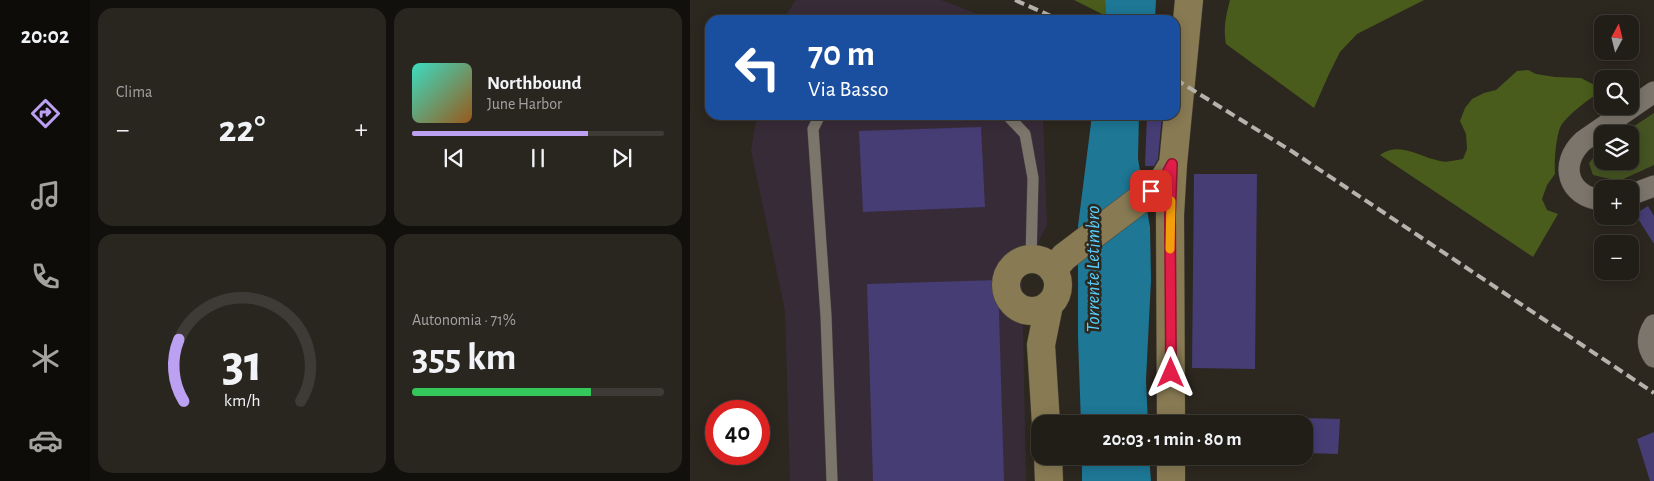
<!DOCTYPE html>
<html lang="it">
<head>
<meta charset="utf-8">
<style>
  body { margin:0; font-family:"Alegreya Sans",sans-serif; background:#292620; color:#f1f3f6; height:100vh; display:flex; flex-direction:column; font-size:19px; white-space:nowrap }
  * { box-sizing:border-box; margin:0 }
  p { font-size:16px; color:#a2a2a1 }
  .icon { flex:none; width:28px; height:28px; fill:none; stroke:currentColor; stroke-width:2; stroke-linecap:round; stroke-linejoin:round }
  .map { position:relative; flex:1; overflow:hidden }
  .side { display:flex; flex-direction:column; gap:8px; padding:8px; background:#12100d; width:600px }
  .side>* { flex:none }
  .banner { position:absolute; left:15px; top:15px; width:475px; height:105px; border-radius:15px; box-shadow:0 2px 12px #0003,0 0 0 1px #3e3b36; background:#1a4fa0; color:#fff; overflow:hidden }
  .needle { width:32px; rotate:7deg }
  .fabs { position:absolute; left:904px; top:15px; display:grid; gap:10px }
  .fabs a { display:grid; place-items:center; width:45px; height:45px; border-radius:10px; background:#211d17; box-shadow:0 2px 12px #0003,0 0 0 1px #3e3b36; font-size:25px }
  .speed { position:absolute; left:15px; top:400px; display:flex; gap:10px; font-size:25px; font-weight:700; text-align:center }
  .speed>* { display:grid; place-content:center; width:65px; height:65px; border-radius:50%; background:#211d17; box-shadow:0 2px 12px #0003,0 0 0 1px #3e3b36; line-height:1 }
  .speed .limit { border:8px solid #d22; background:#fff; color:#111 }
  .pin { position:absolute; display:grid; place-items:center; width:42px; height:42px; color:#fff; margin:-21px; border-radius:10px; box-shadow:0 2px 8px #0006 }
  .me { position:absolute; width:55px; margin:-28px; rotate:0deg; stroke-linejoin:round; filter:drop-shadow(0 0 4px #0008) }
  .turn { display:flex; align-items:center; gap:18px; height:105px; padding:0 20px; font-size:22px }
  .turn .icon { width:65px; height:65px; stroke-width:2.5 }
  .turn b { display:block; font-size:35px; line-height:42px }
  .big { font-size:38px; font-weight:700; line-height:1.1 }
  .side .widget { flex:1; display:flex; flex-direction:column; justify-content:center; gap:8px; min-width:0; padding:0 18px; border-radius:15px; background:#292620 }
  .side .dial { align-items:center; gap:0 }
  .dial svg { height:130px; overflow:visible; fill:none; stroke:#3e3b36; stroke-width:7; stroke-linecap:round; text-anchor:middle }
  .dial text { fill:#f1f3f6; stroke:none }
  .song { display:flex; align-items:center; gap:15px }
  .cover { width:60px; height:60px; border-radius:8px; background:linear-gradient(135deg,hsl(170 70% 55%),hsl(30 70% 35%)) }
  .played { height:5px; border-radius:2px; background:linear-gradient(90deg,#bca0f2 70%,#3e3b36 70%) }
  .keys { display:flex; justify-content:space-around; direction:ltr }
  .heat { display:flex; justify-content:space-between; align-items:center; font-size:28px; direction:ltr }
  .charge { height:8px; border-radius:4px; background:linear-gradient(90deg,#34c759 71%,#3e3b36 0) }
  .side .tiles { flex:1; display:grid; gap:8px; grid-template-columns:repeat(2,1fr) }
  .trip { position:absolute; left:341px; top:415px; width:282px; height:50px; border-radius:15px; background:#211d17; box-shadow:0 2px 12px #0003,0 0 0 1px #3e3b36; font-weight:700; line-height:50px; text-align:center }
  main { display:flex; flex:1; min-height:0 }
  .tabs { display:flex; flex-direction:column; width:90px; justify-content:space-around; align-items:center; background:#0d0c09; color:#a2a2a1 }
  .tabs .icon { width:35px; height:35px }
  .tabs .active { color:#bca0f2 }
  .tabs b { font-size:22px; color:#f1f3f6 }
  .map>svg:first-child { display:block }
  .industrial { fill:#372b38 }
  .green { fill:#455422 }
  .forest { fill:#4a5c1b }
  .water { fill:#1d7795 }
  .building { fill:#463d75 }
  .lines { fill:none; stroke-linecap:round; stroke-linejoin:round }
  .lane-casing { stroke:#46413b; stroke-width:12 }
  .street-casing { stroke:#46413b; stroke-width:22 }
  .secondary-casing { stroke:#46413b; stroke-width:29 }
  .lane { stroke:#7b756c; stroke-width:11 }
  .street { stroke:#7b756c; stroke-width:21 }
  .secondary { stroke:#887a53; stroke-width:28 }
  .rail { stroke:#b6b2ac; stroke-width:4; stroke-dasharray:10 5; stroke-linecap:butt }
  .route-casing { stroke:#92132f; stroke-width:12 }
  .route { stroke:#e11d48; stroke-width:9 }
  .slow { stroke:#f59e0b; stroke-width:9 }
  .labels { text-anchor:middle; stroke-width:5; stroke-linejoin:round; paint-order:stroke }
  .water-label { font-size:20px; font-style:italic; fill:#59cffc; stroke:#2c271f }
</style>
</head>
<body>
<main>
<nav class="tabs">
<b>20:02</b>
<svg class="icon active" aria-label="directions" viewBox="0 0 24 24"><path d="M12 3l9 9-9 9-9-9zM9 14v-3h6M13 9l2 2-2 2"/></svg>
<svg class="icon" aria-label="music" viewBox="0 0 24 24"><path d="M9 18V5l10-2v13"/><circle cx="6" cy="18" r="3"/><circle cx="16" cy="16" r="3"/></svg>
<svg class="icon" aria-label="phone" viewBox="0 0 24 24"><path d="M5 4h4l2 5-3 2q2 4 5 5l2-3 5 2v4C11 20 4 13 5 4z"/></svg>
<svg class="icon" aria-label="climate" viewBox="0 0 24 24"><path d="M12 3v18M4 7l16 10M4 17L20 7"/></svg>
<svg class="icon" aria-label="car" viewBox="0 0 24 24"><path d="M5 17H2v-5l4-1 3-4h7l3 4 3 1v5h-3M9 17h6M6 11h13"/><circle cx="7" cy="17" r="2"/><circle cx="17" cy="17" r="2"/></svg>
</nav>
<section class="side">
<div class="tiles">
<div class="widget"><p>Clima</p>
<div class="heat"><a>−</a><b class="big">22°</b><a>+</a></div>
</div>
<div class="widget">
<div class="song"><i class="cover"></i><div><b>Northbound</b><p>June Harbor</p></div></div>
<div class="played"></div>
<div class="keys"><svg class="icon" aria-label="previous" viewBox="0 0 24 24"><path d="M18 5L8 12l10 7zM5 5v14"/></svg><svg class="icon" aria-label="pause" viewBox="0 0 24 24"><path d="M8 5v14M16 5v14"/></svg><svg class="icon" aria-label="next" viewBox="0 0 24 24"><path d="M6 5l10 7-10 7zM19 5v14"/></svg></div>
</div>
<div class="widget dial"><svg viewBox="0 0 100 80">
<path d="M14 69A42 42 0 1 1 86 69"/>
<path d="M14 69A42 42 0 0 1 11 31" stroke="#bca0f2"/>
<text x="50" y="56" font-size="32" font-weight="700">31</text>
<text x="50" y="72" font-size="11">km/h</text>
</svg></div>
<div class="widget"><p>Autonomia · 71%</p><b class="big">355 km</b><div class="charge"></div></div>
</div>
</section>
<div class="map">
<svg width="964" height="481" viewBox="0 0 964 481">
  <rect width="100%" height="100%" fill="#2c271f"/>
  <path class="industrial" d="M106,0H251L304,20H92Z
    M67,115H353L357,225L332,276L336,481H100L95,311L61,150Z"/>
  <path class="green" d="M964,113V165L929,181L903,175L899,163L912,148V161H940V134H932Z"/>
  <path class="forest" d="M384,0H415L416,16Z
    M540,0H734L667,34L650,52L639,74L624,108L536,44C533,28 536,16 540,0Z
    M838,70L846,74L865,77L891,78L912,89V91C900,98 881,112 872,124C866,132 864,163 865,174L857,185L852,199L857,210L868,214L843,257L690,155C710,141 729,157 750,161C757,163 766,160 773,159L777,149L776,134L770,121L775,108L782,99L794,93L806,90L827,71Z"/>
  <path class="water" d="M415,0H466L465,20H416Z
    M402,115H449L448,159L460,227L461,280L456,380L458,424H391L388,338V226Z
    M392,456H459L461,481H392Z"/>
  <path class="building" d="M457,115H472L468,159L464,166H455Z
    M291,127L295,207L173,212L169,131Z
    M504,174H567L565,369L502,368Z
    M958,206L964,216V244L945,214Z
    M308,280L314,481H183L177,284Z
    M615,418L650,419L648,454L615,453Z
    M964,432V481H960L947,439Z"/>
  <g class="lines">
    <defs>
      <path id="lane" d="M130,115L123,129L136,316L142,481
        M317,115L335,134L343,178L341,259"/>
      <path id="street" d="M940,195L964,186
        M912,200C878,197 868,164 893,141L964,92
        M964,325C957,336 956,346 964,357"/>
      <path id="secondary" d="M316 285a26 26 0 1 1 52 0a26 26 0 1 1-52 0Z
        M363,270L374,257L461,191L474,179L483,164
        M356,424L351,345L359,305
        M481,424L480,215L483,164L499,0
        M358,456L359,481
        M481,456V481"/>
    </defs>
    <use href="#lane" class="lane-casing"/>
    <use href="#street" class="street-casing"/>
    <use href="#secondary" class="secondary-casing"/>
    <use href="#lane" class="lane"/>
    <use href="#street" class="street"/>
    <use href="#secondary" class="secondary"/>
    <path class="rail" d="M325,0L370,20
      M485,79L603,152L964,393"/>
  </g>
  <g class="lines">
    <defs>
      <path id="route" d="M461,191L474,179L482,164L480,215L481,373"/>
    </defs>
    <use href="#route" class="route-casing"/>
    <use href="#route" class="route"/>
    <path class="slow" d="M480,249L481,201"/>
  </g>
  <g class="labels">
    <g class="water-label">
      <text transform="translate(402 269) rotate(-90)" y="7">Torrente Letimbro</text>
    </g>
  </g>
</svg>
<div class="fabs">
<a><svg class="needle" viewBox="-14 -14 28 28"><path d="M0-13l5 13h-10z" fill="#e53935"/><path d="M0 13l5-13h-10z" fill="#a2a2a1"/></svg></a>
<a><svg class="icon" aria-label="search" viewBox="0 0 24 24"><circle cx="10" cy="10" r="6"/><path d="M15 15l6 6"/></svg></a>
<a><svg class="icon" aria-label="layers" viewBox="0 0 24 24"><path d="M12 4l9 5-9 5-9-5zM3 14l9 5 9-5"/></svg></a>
<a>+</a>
<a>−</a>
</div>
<div class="speed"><div class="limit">40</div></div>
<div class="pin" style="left:461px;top:191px;background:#d93025"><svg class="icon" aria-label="arrive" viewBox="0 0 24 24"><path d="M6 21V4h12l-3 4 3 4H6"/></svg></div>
<svg class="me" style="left:481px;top:373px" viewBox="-20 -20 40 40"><path d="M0-17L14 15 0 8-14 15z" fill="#e11d48" stroke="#fff" stroke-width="4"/></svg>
<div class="trip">20:03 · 1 min · 80 m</div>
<div class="banner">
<div class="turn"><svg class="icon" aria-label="left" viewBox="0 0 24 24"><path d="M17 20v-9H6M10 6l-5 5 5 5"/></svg><div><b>70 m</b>Via Basso</div></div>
</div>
</div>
</main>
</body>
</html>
